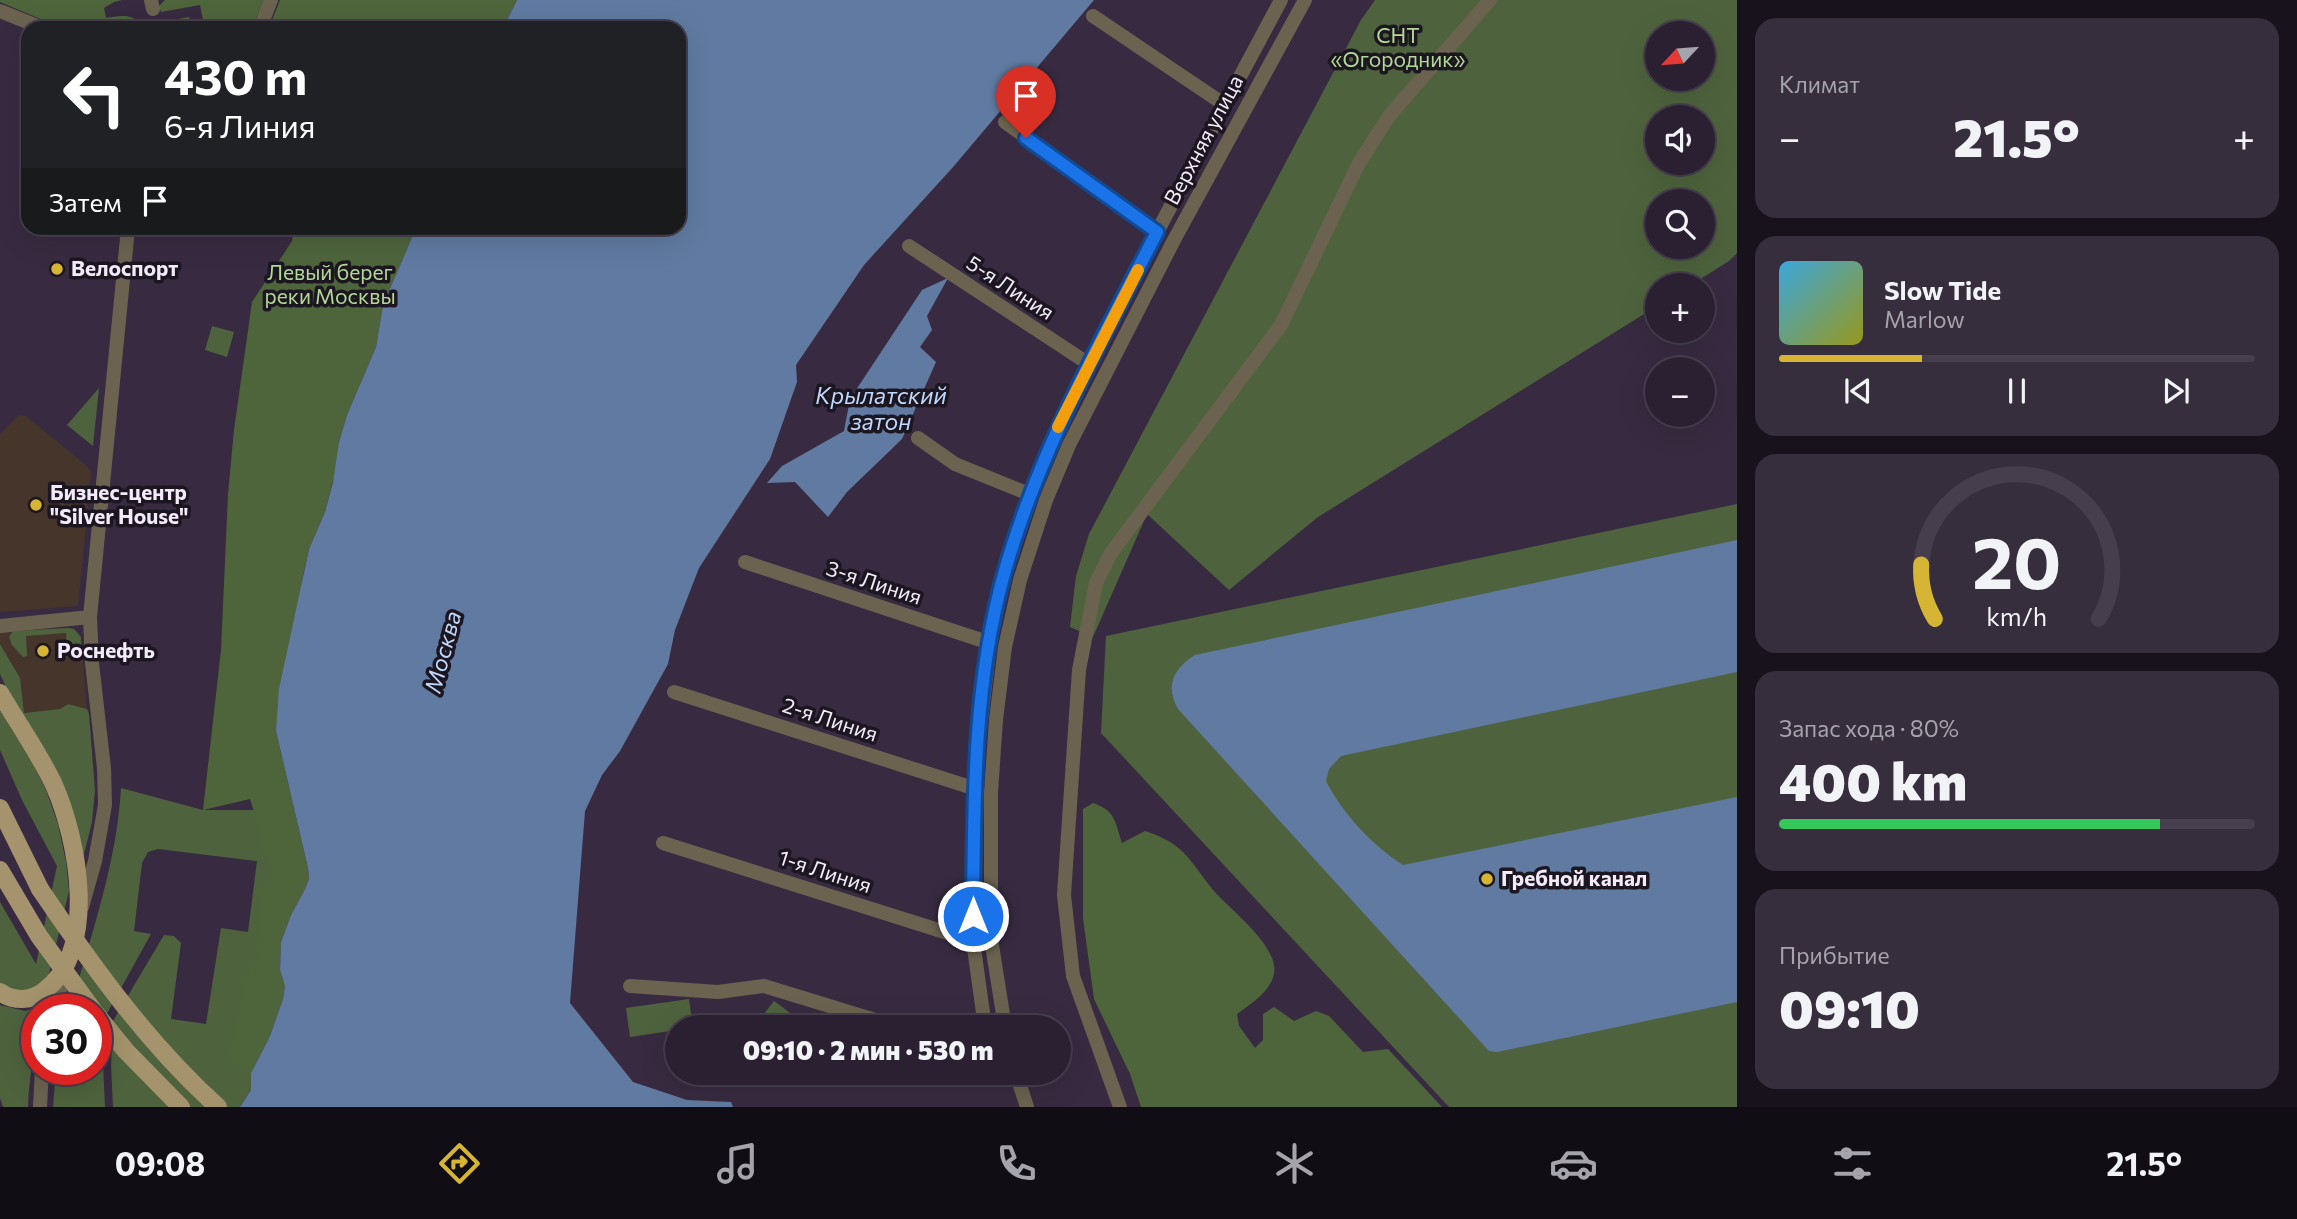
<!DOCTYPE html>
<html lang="ru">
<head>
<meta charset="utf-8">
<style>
  body { margin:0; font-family:Commissioner,sans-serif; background:#362d3d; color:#f1f3f6; height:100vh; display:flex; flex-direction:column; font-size:26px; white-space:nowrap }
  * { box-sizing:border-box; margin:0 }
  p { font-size:23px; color:#a5a3ab }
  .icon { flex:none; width:38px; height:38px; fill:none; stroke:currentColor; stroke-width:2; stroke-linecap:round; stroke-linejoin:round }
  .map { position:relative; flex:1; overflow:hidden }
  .panel { display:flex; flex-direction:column; gap:18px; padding:18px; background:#17121b; width:560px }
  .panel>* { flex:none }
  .hud { position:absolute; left:21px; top:21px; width:665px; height:214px; border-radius:21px; box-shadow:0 7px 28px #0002,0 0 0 2px #463e4d; background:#202124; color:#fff; overflow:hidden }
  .needle { width:46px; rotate:244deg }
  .fabs { position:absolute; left:1645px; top:21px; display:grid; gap:14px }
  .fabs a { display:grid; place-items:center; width:70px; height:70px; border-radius:50%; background:#2a2031; box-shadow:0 7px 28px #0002,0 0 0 2px #463e4d; font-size:35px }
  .speed { position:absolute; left:21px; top:994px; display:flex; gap:14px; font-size:35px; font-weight:700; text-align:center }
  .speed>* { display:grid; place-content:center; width:91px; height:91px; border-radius:50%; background:#2a2031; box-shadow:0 7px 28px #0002,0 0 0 2px #463e4d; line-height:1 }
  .speed .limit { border:10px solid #d22; background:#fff; color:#111 }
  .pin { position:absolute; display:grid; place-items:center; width:60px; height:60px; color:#fff; margin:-72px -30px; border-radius:50% 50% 50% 0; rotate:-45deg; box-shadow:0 0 7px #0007 }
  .pin .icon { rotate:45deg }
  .me { position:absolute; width:77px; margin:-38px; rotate:0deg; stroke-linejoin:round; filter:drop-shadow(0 0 5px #0008) }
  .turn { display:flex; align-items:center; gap:24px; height:147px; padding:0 28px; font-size:32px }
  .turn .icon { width:91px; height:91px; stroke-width:2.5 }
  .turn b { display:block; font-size:49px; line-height:60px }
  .then { display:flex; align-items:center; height:66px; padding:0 28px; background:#0003; gap:14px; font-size:26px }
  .big { font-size:52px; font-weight:800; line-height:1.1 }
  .panel .card { flex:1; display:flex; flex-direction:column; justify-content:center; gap:10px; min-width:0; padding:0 24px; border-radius:21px; background:#362d3d }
  .panel .dial { align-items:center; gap:0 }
  .dial svg { height:182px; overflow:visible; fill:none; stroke:#463e4d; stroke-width:7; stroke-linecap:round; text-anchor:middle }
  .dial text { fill:#f1f3f6; stroke:none }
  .song { display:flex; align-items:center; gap:21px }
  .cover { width:84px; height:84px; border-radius:10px; background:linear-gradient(135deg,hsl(200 70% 55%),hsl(60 70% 35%)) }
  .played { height:7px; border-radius:4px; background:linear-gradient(90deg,#d6b534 30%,#463e4d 30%) }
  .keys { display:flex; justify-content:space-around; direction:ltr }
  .heat { display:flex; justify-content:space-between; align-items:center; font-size:38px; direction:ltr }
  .charge { height:10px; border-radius:5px; background:linear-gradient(90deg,#34c759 80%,#463e4d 0) }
  .trip { position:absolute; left:665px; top:1015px; width:406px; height:70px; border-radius:35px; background:#2a2031; box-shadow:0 7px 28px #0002,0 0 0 2px #463e4d; font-weight:800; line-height:70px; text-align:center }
  .tab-bar { display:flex; height:112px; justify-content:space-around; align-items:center; background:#110d14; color:#a5a3ab }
  .tab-bar .icon { width:49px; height:49px }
  .tab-bar .active { color:#d6b534 }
  .tab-bar b { font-size:32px; color:#f1f3f6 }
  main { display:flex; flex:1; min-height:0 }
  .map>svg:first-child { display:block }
  .commercial { fill:#45352a }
  .green { fill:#4e633d; fill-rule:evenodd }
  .forest { fill:#4e653c }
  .water { fill:#607aa1 }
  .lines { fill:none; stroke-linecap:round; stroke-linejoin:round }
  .minor { stroke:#6b6350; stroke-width:14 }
  .major { stroke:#a4936c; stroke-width:18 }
  .major-bridge { stroke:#a4936c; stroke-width:18 }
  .route-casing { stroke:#114b97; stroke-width:18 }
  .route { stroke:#1a73e8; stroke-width:12 }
  .slow { stroke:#f59e0b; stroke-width:12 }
  .poi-dot { fill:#d6b534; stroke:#1c1620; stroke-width:2.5 }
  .labels { text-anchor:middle; stroke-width:7; stroke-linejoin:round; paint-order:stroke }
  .park-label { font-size:21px; fill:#b2d895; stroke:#1c1620 }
  .street-label { font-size:21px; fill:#f3ebfa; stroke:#1c1620 }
  .poi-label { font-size:21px; font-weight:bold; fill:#f3ebfa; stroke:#1c1620; text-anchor:start }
  .water-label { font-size:23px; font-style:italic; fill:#bfd8fe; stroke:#1c1620 }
</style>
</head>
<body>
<main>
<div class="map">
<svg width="1737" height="1107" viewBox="0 0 1737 1107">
  <rect width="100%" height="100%" fill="#382b41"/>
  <path class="commercial" d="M19,415L26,416L88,467L91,473L78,606L0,612V434Z
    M69,628L74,629L81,637L87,709L68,704L60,709L23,713L20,678L0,644V632Z"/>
  <path class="green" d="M1375,0H1737V253L1729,261L1691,285H1657V306L1318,517L1229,590L1147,514L1093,637L1070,627L1076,576L1089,534L1361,20ZM1657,33H1703V79H1657ZM1657,117H1703V163H1657ZM1657,201H1703V247H1657Z
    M212,326L234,332L227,357L205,350Z
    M99,388L93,446L67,425Z
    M1737,504V1107H1449L1101,733L1106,636Z
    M69,628L74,629L81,637V649L71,654L67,650L66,633L26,636L27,656L23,657L12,645L9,637L13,631Z
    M0,644L20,678L24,713L60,709L68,704L87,709L89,714L95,790L92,822L83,858L0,674Z
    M0,711L30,758L46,790L58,824L66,862L69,891L48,978L29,994L0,985V902L36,964L57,866L22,800L0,750Z
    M121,788L203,810H296L251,1073V1090L240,1107H113L111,1065L113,1021L164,935L174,936L181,943L171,1019L206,1024L221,928L248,932L257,861L158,849L148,852L142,863L134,931L151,934L105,1017L96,1010H70C90,938 117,863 121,788Z
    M689,999L693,1027H677V1030L630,1037L626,1008Z
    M774,1001L797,1018L790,1027H754Z
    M47,1004L45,1010H37C37,1044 29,1073 28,1107H3L0,1098V1005L25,1011Z
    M105,1028L103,1063L105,1107H53L56,1069H96V1036Z"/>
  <path class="forest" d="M0,0H122L114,2L104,8L106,18C119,16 131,13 141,24L140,28H62L0,2Z
    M165,0H264L252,28H156L157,23L189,17L191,22L203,20L200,5L161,12L159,6Z
    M280,0H517L503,28H269Z
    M294,228H416L383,305L376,347L347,415L339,442L338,461L325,512L309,549L304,571L276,731L308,868L309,879L305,889L291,915L281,942L280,970L285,986L283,999L270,1036L251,1073L239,1067L229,1054L239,1016L242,989L265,942L258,930L259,896L273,880V869L262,849V838L250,799L203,810L221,650L228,494L234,430L252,302L292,241Z
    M1093,803C1116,811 1115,822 1122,843L1145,831C1158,835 1173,842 1183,852C1194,863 1203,878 1213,890C1230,909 1270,940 1274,965C1278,987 1251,1004 1237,1014L1239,1026L1255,1048L1263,1040V1014L1274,1007L1294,1021L1316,1011L1329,1016L1363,1052L1388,1049L1442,1107H1141L1130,1074L1094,999L1083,918V809Z"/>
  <path class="water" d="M517,0H1094L954,166L864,265L796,365L797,382L770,459L699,568L675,630L668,664L620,751L602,775L585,811L570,1003L633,1082L687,1100L731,1102L733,1107H240L251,1090V1073L270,1036L283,999L285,986L280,970L281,942L291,915L305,889L309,879L308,868L276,731L279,689L309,549L325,512L333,482L339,442L347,415L376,347L383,305L416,228H679V28H503Z
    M948,278L927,316L932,330L920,347L936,362L902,439L847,492L828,517L795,482L767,483L782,466L844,431L850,399L922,290Z
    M1737,540V672L1341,756L1329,769L1326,781C1343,814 1372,845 1403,865L1737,797V1002L1497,1052L1489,1051L1178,709C1165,686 1173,669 1195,655Z"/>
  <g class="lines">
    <path class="minor" d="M151,0L153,9
      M0,11L42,28
      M1093,16L1225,105
      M260,28L271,0
      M1005,122L1157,232
      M909,246L1089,364
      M918,438L955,464L1029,494
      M745,562L990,643
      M0,626L90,617
      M674,692L973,788
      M663,843L973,941
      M82,907L95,861L105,805L104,768L92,663L90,617L128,228
      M630,986L718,992L764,986L898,1027
      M55,1010L66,969
      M985,1027L973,941V788L990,643L1004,575L1029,494L1057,428L1157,232L1281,0
      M1005,1027L991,939V792L996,720L1005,647L1020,580L1046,500L1069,445L1174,240L1305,0
      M1016,1073L1027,1107
      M40,1107L42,1069
      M1120,1107L1073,976L1064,895L1079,670L1096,583L1111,553L1281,325L1358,165L1389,116L1490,0"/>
    <path class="major" d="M0,693C18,724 39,753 54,785C78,839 99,950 44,991C32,1001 13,1002 0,992
      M0,808L40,889
      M96,1014L126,1051L181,1107"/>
    <path class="major-bridge" d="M0,870L39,936L93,1010
      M40,889C93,967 148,1044 218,1107"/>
  </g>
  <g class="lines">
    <defs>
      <path id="route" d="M973,916C974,802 973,685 1004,574C1038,453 1100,343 1157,232L1026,138"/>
    </defs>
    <use href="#route" class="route-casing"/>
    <use href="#route" class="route"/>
    <path class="slow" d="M1058,427L1138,270"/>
  </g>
  <g class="poi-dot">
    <circle cx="57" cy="269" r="7"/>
    <circle cx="36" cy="505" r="7"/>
    <circle cx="43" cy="651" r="7"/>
    <circle cx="1487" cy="879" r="7"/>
  </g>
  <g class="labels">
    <g class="park-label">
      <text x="1398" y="43">СНТ<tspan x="1398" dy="24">«Огородник»</tspan></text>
      <text x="330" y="280">Левый берег<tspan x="330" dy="24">реки Москвы</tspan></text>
    </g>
    <g class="street-label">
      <text transform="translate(1204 140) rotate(-62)" y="7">Верхняя улица</text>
      <text transform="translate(1010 288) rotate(33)" y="7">5-я Линия</text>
      <text transform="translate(874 583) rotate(18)" y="7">3-я Линия</text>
      <text transform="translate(830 720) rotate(18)" y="7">2-я Линия</text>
      <text transform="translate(825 872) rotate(18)" y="7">1-я Линия</text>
    </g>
    <g class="poi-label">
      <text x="71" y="276">Велоспорт</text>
      <text x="50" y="500">Бизнес-центр<tspan x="50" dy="24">"Silver House"</tspan></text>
      <text x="57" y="658">Роснефть</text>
      <text x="1501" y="886">Гребной канал</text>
    </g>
    <g class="water-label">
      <text x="881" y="404">Крылатский<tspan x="881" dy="26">затон</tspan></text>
      <text transform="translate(443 652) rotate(-75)" y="8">Москва</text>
    </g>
  </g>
</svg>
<div class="fabs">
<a><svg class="needle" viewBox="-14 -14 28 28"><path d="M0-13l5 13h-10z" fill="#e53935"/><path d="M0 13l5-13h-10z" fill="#a5a3ab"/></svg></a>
<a><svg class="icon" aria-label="sound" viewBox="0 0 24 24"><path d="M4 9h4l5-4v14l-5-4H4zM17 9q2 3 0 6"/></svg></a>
<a><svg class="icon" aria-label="search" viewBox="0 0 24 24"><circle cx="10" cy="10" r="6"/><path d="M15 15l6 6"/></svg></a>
<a>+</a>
<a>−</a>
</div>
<div class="speed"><div class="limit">30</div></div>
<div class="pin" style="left:1026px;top:138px;background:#d93025"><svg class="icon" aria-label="arrive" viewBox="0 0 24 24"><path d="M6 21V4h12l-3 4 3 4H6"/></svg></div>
<svg class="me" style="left:973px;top:916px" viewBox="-20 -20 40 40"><circle r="17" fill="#1a73e8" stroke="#fff" stroke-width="3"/><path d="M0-11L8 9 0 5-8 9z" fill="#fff"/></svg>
<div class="trip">09:10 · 2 мин · 530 m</div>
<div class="hud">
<div class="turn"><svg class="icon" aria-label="left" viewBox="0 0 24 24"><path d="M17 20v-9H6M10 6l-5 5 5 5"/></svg><div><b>430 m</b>6-я Линия</div></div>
<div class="then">Затем<svg class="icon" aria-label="arrive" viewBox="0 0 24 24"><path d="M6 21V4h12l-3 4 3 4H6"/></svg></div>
</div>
</div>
<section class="panel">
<div class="card"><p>Климат</p>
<div class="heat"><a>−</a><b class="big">21.5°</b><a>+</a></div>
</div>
<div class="card">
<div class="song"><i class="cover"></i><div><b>Slow Tide</b><p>Marlow</p></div></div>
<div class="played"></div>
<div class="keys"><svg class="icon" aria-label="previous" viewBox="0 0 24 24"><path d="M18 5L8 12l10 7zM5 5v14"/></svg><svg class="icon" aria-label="pause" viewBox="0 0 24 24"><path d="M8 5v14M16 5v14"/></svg><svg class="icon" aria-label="next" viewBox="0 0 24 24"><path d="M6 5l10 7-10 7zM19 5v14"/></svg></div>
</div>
<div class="card dial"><svg viewBox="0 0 100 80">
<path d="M14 69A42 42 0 1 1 86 69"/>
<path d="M14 69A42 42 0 0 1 8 45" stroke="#d6b534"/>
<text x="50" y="56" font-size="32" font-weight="700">20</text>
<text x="50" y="72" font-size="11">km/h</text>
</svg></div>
<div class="card"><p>Запас хода · 80%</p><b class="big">400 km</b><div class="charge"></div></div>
<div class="card"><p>Прибытие</p><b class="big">09:10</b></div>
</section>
</main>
<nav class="tab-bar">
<b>09:08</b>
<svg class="icon active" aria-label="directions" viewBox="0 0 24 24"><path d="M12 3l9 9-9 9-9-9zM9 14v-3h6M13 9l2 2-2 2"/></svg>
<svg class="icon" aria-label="music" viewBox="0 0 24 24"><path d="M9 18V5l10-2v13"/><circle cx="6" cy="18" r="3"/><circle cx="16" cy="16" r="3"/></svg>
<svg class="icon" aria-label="phone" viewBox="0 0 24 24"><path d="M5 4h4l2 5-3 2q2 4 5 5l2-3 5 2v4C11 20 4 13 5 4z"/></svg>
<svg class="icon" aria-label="climate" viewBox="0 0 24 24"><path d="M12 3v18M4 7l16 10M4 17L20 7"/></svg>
<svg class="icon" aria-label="car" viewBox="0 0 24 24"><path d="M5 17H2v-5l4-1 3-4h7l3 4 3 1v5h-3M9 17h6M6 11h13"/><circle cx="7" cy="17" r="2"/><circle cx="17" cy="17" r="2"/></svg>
<svg class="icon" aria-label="filters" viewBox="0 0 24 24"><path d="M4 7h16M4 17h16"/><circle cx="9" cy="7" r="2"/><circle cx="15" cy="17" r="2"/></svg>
<b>21.5°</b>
</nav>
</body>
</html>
